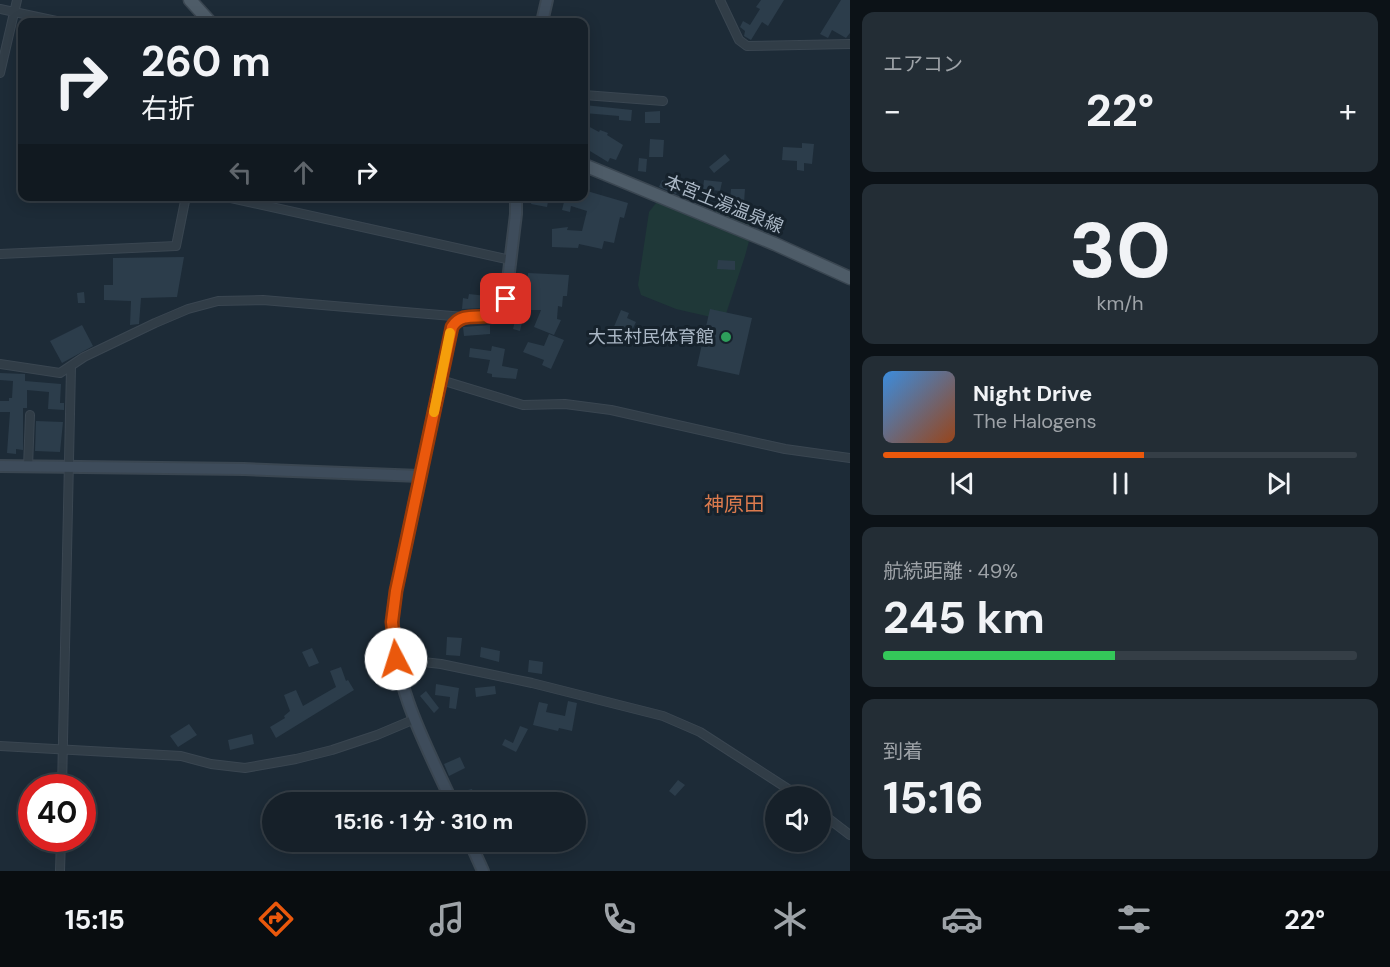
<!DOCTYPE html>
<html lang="ja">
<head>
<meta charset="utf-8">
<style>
  body { margin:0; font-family:"DM Sans","Noto Sans JP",sans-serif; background:#232d35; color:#f1f3f6; height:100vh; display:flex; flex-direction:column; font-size:22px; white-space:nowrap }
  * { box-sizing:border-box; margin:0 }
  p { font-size:20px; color:#9ea3a8 }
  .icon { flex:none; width:33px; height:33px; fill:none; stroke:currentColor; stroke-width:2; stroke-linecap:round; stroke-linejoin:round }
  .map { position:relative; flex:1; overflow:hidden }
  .panel { display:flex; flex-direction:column; gap:12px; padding:12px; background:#0c1217; width:540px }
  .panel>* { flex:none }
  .top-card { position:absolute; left:18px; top:18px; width:570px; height:183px; border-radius:12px; box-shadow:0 3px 15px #0003,0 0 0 2px #353e46; background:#162029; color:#f1f3f6; overflow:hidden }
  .fabs { position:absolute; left:765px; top:786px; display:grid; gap:12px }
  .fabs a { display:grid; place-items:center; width:66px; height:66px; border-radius:50%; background:#162029; box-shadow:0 3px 15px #0003,0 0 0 2px #353e46; font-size:30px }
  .speed { position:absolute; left:18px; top:774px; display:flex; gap:12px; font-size:30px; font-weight:700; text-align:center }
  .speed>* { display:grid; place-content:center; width:78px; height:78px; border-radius:50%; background:#162029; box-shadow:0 3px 15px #0003,0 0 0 2px #353e46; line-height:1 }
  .speed .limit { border:9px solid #d22; background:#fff; color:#111 }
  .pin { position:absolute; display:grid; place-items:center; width:51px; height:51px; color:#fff; margin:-26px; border-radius:12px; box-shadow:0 3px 9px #0006 }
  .me { position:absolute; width:66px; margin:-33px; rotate:355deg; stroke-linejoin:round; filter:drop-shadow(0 0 4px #0008) }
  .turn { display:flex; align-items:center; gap:21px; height:126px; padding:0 24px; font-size:27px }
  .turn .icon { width:78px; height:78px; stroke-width:2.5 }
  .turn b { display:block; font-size:42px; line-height:51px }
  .lanes { display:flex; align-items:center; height:57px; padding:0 24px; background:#0003; justify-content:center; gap:30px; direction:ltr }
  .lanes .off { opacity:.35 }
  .big { font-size:45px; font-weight:700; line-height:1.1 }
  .panel .tile { flex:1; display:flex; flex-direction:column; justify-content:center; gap:9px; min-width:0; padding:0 21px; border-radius:12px; background:#232d35 }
  .panel .dial { align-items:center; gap:0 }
  .dial b { font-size:78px; line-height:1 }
  .song { display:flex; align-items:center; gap:18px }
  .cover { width:72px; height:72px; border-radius:9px; background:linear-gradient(135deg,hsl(210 70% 55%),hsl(20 70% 35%)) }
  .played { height:6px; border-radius:3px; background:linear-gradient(90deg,#ea580c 55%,#353e46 55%) }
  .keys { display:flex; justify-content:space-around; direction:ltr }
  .heat { display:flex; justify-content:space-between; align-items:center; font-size:33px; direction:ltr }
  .charge { height:9px; border-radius:4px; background:linear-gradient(90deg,#34c759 49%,#353e46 0) }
  .trip { position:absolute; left:262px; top:792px; width:324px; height:60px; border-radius:30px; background:#162029; box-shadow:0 3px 15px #0003,0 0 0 2px #353e46; font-weight:700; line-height:60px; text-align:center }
  .dock { display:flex; height:96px; justify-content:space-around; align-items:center; background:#090d10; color:#9ea3a8 }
  .dock .icon { width:42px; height:42px }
  .dock .current { color:#ea580c }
  .dock b { font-size:27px; color:#f1f3f6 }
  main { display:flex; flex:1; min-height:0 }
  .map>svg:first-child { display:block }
  .green { fill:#1f3838 }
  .building { fill:#2c3d4b }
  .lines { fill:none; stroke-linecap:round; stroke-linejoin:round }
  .street-casing { stroke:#3a4651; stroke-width:10 }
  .secondary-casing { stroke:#3a4651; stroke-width:14 }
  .primary-casing { stroke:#3a4651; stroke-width:15 }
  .street { stroke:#313d47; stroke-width:8 }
  .secondary { stroke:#3e4c5b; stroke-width:10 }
  .primary { stroke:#4e5c68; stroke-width:12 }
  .route-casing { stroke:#983908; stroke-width:15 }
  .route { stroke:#ea580c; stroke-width:10 }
  .slow { stroke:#f59e0b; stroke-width:10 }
  .leisure-dot { fill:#2e9e5b; stroke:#16222c; stroke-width:2 }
  .labels { text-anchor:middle; stroke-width:6; stroke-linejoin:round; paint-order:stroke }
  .street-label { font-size:18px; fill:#aab7c5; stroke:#16222c }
  .poi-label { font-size:18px; fill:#aab7c5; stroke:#16222c; text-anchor:end }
  .neighbourhood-label { font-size:20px; fill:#dc7b4e; stroke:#16222c }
</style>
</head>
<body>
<main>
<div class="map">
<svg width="850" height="871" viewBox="0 0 850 871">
  <rect width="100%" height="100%" fill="#1d2b37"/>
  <path class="green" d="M660,198L755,219L745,256L724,320L676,309L641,295L638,285L649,212Z"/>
  <path class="building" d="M761,0H784L768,26L762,22L751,40L744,36L745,31L740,27L743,21L750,25L760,9L756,7Z
    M841,0H850V33L846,38L832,30L828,38L820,34Z
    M584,105L632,110L631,121L619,120V116L584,113Z
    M660,111V123H645V112Z
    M584,124L599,132L600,130L608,133L607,135L623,145L616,160L610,158L608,162L585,148L588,143L584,141Z
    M650,139L664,140L663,157H649Z
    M802,143L814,144L812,164L804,163V171L797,170V161L782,160L783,147L802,148Z
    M725,154L730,160L714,173L709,167Z
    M639,158L647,159L646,172L638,171Z
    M668,178L681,183L676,194L659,187L662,180L667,182Z
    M704,180L722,182L720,191L703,189Z
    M731,189H745L744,203L730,202Z
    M587,191L628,203L624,218L620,217L614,243L604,241L602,249L579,244L578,248L552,247V229L568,227L567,230L582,231L587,211L571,206L570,212L562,210L564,202L550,200V196H585Z
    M533,196H549L547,207L531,204Z
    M184,257L177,297L141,298L139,324L130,325L131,301L104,300V285H113V258Z
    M718,260L735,261V270L717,269Z
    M528,273L569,275L567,296H563L562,307L558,306L557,319L561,320L554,335L534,327L541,310H525L520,331L513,329L518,309H514V295L518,296V286L527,287Z
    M84,292L85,303H78L77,293Z
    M469,294L487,296L485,308L462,309L463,298L468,299Z
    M710,309L752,318L739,375L697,366Z
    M621,310L629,313L627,318L636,322L631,332L623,328L622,332L613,329Z
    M82,325L93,346L62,363L50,341Z
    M490,325V334L464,336L463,327Z
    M549,334L564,340L551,369L542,365L544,360L523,352L528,342L544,346Z
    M492,346L505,349L502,366L518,369L516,379L492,377V374L487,373L490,360L469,357L470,348L491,351Z
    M0,373L25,374V381L61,384L60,403H64V410L48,409L49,392L27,390V408H23V450L16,449V454L7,453L10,412H0V401H9V398H12L13,381L0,380Z
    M36,421L63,422L60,452L35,451Z
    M447,637L462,638L460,656L446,655Z
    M481,647L500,651L499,662L480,657Z
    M312,648L319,663L309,667L302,652Z
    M529,660L543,662L542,674L528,672Z
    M341,667L346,681L348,680L354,690L276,738L270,727L285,718L284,716L290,711L284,695L296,690L303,706L336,687L330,671Z
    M436,684L459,688L456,709L449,708L450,697L435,695Z
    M495,686L496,694L476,697L475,688Z
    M426,691L439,708L434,713L420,696Z
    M568,701L577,703L572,731L559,728L558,731L533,725L539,702L548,704L546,712L565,716Z
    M189,724L197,735L178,747L170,736Z
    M520,726L528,729L516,752L502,745L505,739L513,743Z
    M252,734L254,744L230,750L228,740Z
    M460,757L465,768L449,776L444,764Z
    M678,780L685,785L675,796L669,791Z
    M472,789L475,799L459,802L456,793Z"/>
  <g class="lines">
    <defs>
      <path id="street" d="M720,0L739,40L747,46L850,44
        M0,9L61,22
        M0,73L17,0
        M584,95L663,101
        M222,196L511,260
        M0,254L176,246L186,196
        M0,364L60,373L84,357L155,323L188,309L218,301L263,300L464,317
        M441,380L523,405L565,404L611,410L785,449L850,458
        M28,467L30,415
        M396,659L441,664L532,683L663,716L700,732L799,796
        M0,746L181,756L211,764L245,768L296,759L332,750L377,735L415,719
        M62,788L71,367
        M820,812L850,835
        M60,871L61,838"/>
      <path id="secondary" d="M542,22L547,0
        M0,466L244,469L420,476
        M452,802C426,745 394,688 393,623C392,613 395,602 396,591L452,327C464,307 492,326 505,305L516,214V196
        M470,842L483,871"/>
      <path id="primary" d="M190,0L210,22
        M584,165L775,244L850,278"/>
    </defs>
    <use href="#street" class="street-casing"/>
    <use href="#secondary" class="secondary-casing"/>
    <use href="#primary" class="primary-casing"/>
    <use href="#street" class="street"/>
    <use href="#secondary" class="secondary"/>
    <use href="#primary" class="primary"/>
  </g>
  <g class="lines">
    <defs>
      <path id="route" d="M396,659L392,622L396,591L452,327C466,304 497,331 506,299"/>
    </defs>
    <use href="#route" class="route-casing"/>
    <use href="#route" class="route"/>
    <path class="slow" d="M434,412L450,333"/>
  </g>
  <circle class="leisure-dot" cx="726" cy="337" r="6"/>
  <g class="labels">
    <g class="street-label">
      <text transform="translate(724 204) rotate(22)" y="6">本宮土湯温泉線</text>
    </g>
    <g class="poi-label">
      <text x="714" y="343">大玉村民体育館</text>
    </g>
    <g class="neighbourhood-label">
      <text x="734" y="511">神原田</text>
    </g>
  </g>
</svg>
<div class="fabs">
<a><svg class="icon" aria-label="sound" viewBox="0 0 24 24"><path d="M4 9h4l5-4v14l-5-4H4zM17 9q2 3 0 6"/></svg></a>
</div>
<div class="speed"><div class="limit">40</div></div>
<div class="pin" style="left:506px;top:299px;background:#d93025"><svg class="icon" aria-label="arrive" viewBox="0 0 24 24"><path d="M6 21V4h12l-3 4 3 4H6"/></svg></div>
<svg class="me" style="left:396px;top:659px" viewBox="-20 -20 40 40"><circle r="19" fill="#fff"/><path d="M0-13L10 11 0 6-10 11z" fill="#ea580c"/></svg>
<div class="trip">15:16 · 1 分 · 310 m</div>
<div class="top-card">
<div class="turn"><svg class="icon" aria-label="right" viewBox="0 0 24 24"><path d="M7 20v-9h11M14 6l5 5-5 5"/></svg><div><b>260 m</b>右折</div></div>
<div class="lanes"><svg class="icon off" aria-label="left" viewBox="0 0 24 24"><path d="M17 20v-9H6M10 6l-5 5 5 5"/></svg><svg class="icon off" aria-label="ahead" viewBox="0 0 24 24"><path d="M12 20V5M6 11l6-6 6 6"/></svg><svg class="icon" aria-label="right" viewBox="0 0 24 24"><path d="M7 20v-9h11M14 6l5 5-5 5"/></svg></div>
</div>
</div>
<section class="panel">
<div class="tile"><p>エアコン</p>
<div class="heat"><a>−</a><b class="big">22°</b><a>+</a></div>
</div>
<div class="tile dial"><b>30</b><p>km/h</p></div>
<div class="tile">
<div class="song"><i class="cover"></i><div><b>Night Drive</b><p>The Halogens</p></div></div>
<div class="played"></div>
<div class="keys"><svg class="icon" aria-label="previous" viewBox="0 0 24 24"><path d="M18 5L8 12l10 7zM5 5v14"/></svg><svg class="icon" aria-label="pause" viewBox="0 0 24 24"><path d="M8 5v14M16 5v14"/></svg><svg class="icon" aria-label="next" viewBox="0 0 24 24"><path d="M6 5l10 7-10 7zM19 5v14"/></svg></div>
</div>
<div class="tile"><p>航続距離 · 49%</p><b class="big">245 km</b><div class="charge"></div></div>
<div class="tile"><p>到着</p><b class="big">15:16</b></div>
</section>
</main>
<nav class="dock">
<b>15:15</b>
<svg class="icon current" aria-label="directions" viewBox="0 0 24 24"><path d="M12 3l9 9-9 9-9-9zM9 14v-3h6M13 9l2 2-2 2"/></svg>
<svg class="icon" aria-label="music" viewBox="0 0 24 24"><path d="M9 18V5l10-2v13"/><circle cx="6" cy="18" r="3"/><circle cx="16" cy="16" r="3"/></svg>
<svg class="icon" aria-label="phone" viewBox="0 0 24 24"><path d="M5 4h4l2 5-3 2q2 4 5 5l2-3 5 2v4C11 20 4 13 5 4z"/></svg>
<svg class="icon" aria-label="climate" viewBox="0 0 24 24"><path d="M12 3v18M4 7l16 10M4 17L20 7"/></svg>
<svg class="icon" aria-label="car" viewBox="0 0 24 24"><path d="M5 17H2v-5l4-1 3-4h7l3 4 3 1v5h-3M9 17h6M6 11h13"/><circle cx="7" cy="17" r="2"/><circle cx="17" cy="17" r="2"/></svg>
<svg class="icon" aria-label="filters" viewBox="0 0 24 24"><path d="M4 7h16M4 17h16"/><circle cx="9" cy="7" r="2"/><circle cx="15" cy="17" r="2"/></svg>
<b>22°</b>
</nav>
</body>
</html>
